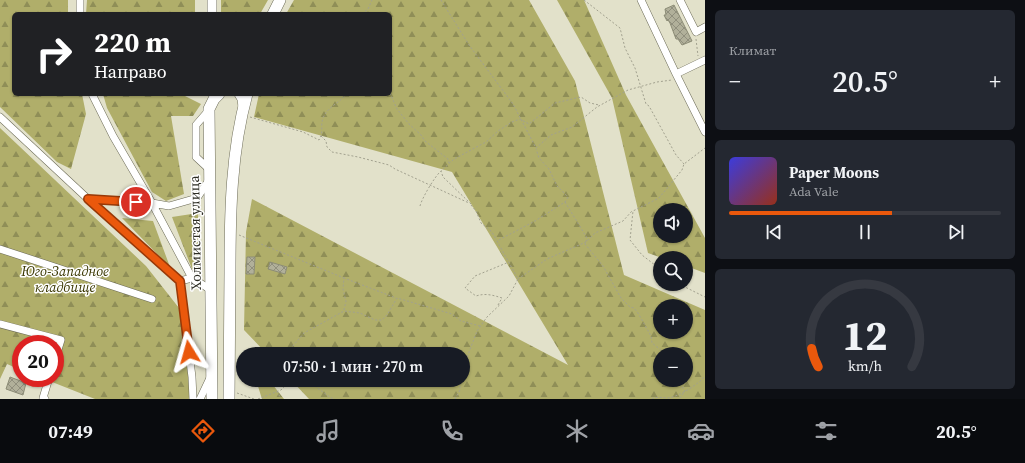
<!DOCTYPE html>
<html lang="ru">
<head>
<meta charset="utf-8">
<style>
  body { margin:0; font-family:"Source Serif 4",serif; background:#242831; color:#f1f3f6; height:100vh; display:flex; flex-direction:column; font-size:15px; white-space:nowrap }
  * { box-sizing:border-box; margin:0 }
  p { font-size:13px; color:#9ea1a6 }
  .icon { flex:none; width:22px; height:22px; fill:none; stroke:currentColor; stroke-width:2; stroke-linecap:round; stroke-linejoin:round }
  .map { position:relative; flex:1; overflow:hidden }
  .drawer { display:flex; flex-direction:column; gap:10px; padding:10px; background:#0d0f14; width:320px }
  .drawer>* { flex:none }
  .guide { position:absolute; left:12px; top:12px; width:380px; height:84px; border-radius:6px; box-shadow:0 1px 3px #0004; background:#202124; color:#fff; overflow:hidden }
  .tools { position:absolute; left:653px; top:203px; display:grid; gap:8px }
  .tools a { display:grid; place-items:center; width:40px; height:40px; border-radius:50%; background:#171b24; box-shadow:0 1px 3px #0004; font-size:20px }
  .speed { position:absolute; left:12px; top:335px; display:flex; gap:8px; font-size:20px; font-weight:700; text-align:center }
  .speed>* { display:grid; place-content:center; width:52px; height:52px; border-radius:50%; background:#171b24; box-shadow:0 1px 3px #0004; line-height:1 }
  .speed .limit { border:6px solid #d22; background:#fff; color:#111 }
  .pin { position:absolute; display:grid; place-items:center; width:34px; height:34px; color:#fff; margin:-17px; border:2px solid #fff; border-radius:50%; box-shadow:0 1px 4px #0007 }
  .me { position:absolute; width:44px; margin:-22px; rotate:352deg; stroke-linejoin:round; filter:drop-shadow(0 0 3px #0008) }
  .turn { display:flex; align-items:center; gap:14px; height:84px; padding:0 16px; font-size:18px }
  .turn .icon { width:52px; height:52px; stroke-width:2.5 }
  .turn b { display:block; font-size:28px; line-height:34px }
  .big { font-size:30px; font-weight:600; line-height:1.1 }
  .drawer .tile { flex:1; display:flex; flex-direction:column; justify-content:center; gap:6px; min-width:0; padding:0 14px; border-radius:6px; background:#242831 }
  .drawer .dial { align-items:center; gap:0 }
  .dial svg { height:104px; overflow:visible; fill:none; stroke:#363941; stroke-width:7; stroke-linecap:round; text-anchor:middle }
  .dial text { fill:#f1f3f6; stroke:none }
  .song { display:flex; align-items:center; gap:12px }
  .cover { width:48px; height:48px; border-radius:6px; background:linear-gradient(135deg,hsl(240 70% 55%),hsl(10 70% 35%)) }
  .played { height:4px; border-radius:2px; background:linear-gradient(90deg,#ea580c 60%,#363941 60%) }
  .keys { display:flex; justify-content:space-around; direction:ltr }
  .heat { display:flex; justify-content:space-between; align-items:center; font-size:22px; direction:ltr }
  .trip { position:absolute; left:236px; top:347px; width:234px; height:40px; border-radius:20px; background:#171b24; box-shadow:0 1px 3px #0004; font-weight:600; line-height:40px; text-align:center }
  .menu { display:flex; height:64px; justify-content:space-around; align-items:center; background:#090b0e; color:#9ea1a6 }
  .menu .icon { width:28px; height:28px }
  .menu .on { color:#ea580c }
  .menu b { font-size:18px; color:#f1f3f6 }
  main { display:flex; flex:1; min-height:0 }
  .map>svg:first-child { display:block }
  .forest { fill:url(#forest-firs); fill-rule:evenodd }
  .building { fill:url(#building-cross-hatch); stroke:#8c8c76 }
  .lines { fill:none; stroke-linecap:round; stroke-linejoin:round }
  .minor-casing { stroke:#6c6b57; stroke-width:8 }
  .major-casing { stroke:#6c6b57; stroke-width:10 }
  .highway-casing { stroke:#6c6b57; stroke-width:12 }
  .path { stroke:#a2a18f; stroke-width:1; stroke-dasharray:2 2; stroke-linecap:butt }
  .minor { stroke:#fff; stroke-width:7 }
  .major { stroke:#fff; stroke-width:9 }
  .highway { stroke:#fff; stroke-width:11 }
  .route-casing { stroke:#983908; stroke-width:10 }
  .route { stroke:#ea580c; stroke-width:7 }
  .labels { text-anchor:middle; stroke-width:3; stroke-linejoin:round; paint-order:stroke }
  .street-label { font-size:14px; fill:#2b2b22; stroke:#fff }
  .park-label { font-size:14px; font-style:italic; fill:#3a3700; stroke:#fff }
</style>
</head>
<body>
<main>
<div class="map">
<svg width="705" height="399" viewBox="0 0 705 399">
  <defs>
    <pattern id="forest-firs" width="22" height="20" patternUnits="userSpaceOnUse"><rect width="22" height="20" fill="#b0ae6a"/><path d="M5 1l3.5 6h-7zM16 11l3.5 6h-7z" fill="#8f8e57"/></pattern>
    <pattern id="building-cross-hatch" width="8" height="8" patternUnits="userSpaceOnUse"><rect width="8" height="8" fill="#b1b09a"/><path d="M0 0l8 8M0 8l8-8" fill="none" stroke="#908f7d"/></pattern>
  </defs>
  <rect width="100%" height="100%" fill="#e2e1ca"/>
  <path class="forest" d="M0,0H68V14H14V94H82L86,114L71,169L57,162L0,107Z
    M87,0H195V14H86Z
    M221,0H268L260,14H221Z
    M294,0H529L575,81L624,275L705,310V399H309L291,380H463V354H267L244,330L246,232L252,199L568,365L452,172L254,117L259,94H390V14H286ZM660,306H686V332H660ZM660,354H686V380H660Z
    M557,0H584L626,95L705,238V273L686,266V258H662L648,253L612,98ZM660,210H686V236H660Z
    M103,94H181L201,104L193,116H171L184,194L166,201L152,192L107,108Z
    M0,128L146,266L179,308L191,373L190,399H95L42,378H55V344H21V370L7,364L0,379Z
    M198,213L200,273L192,269L172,217Z
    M122,218L153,221L170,267Z
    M256,380H269L284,399H262Z"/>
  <path class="building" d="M674,5L692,41L682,45L678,39H676L670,23L668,20L667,21L664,15H666L665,9Z
    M247,257H255L254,274H246Z
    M270,262L287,267L285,274L268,269Z
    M10,377L26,383L23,395L6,389Z"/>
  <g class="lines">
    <defs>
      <path id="minor" d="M641,0L676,74
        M680,0L696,32L705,27
        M80,14V0
        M705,60L676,74L705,132
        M92,94L113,136L152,203L192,278
        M209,110L196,125V157L210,170
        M0,117L88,199L180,281L192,278L211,290
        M88,199L152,203L169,206L197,198L209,180
        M0,249L152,299
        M180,281L192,377L193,399
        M0,324L61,340L55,359
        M45,399L43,398L49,378
        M200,399L210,378"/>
      <path id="major" d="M212,14V0
        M239,94L242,99L243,107"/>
      <path id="highway" d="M273,14L280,0
        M212,399L209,109L214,99L219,94
        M229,399C229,357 230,314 230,272C230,212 231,152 247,94"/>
    </defs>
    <use href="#minor" class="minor-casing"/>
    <use href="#major" class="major-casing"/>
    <use href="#highway" class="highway-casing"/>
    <path class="path" d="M441,0L469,45L513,104L536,148L551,135L572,127L597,107L628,90L657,82L672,80
      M584,0L620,28L625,48L635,68L646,104L649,106L676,155L684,164
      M362,14L368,9L372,0
      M696,39L698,56
      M390,93L397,109L409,124L421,135L425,141L448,159L449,163
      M250,117L303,132L319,140C324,132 320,127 323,118C328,106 340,103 346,94
      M321,136L326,141L327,147L332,152L358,157L389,165L395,169L469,203
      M565,202L587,238L585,244L603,266L621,298L630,307L634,308L638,313L651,336L652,343L666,354
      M471,204L443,177L441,171L454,159L486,142L498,131L512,122L520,119L529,124L555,103L581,97L590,103L599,105
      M471,205L476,211L481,223L491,231L497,240
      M420,206C422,198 435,176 441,171
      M239,235L344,278
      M660,269L642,255L630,240L633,211L659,198L682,170L684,164L705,148
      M518,279L547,259L586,242L595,233L623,221L632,211
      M679,284L705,297
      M498,305L502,298C493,295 485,293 476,296L465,288L475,276L509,262
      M344,310L346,301L343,289L344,278L396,298
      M292,354V347L304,333L344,311L360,313L375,320H382L387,315L397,298L452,314L461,321L480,326
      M463,368L477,331L487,317L509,296L518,279L497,241L535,221L565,202L568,197L557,186L549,169L539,158L536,149
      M300,380L312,384L331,398L335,399
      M678,380L685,391L679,399
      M277,391L281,399
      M237,393L254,399
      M258,399L281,390L291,380
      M455,399L460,390V380
      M652,399C657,396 662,398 668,398C678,397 699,384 705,376"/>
    <use href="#minor" class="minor"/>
    <use href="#major" class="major"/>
    <use href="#highway" class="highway"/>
  </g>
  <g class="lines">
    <defs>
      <path id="route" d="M136,202L88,199L180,281L189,352"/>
    </defs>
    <use href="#route" class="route-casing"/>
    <use href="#route" class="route"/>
  </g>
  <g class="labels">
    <g class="street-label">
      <text transform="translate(195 233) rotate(-91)" y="5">Холмистая улица</text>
    </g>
    <g class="park-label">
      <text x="65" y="276">Юго-Западное<tspan x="65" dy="16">кладбище</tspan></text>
    </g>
  </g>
</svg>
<div class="tools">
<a><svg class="icon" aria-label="sound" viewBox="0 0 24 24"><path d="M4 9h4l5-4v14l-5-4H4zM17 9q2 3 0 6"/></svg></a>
<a><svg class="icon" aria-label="search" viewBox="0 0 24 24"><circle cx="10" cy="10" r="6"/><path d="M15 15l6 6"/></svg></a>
<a>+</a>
<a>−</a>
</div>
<div class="speed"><div class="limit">20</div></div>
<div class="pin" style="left:136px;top:202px;background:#d93025"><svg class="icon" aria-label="arrive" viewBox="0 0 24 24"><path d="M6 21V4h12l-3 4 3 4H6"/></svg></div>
<svg class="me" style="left:189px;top:352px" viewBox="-20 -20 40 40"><path d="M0-17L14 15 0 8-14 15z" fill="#ea580c" stroke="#fff" stroke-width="4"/></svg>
<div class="trip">07:50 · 1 мин · 270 m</div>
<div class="guide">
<div class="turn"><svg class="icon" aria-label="right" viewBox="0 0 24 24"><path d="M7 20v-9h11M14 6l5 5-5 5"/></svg><div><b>220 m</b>Направо</div></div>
</div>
</div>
<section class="drawer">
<div class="tile"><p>Климат</p>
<div class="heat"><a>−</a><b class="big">20.5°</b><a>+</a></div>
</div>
<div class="tile">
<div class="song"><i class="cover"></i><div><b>Paper Moons</b><p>Ada Vale</p></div></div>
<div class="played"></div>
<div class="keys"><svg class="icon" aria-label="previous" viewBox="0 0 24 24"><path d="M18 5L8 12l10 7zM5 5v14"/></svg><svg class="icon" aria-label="pause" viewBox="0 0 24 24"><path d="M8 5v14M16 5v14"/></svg><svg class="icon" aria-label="next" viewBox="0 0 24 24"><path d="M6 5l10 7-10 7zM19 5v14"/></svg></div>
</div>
<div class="tile dial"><svg viewBox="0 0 100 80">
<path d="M14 69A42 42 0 1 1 86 69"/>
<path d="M14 69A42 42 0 0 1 9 55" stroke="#ea580c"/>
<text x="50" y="56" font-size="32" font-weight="700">12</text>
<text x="50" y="72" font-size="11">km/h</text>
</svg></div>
</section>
</main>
<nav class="menu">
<b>07:49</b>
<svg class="icon on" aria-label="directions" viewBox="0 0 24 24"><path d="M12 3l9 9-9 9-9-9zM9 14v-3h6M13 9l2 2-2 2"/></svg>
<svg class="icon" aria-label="music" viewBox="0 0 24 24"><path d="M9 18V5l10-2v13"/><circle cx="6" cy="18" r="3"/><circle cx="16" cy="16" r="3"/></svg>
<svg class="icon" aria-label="phone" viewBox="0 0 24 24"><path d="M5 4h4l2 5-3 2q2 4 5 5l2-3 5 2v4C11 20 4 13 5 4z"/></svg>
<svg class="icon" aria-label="climate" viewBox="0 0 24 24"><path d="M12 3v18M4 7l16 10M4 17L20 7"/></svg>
<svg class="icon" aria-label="car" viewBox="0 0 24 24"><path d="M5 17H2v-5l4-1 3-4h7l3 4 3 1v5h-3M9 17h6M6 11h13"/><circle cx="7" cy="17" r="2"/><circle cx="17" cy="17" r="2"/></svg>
<svg class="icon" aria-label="filters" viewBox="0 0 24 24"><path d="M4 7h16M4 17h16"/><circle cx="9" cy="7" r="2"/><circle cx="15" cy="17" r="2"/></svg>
<b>20.5°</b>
</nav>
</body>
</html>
